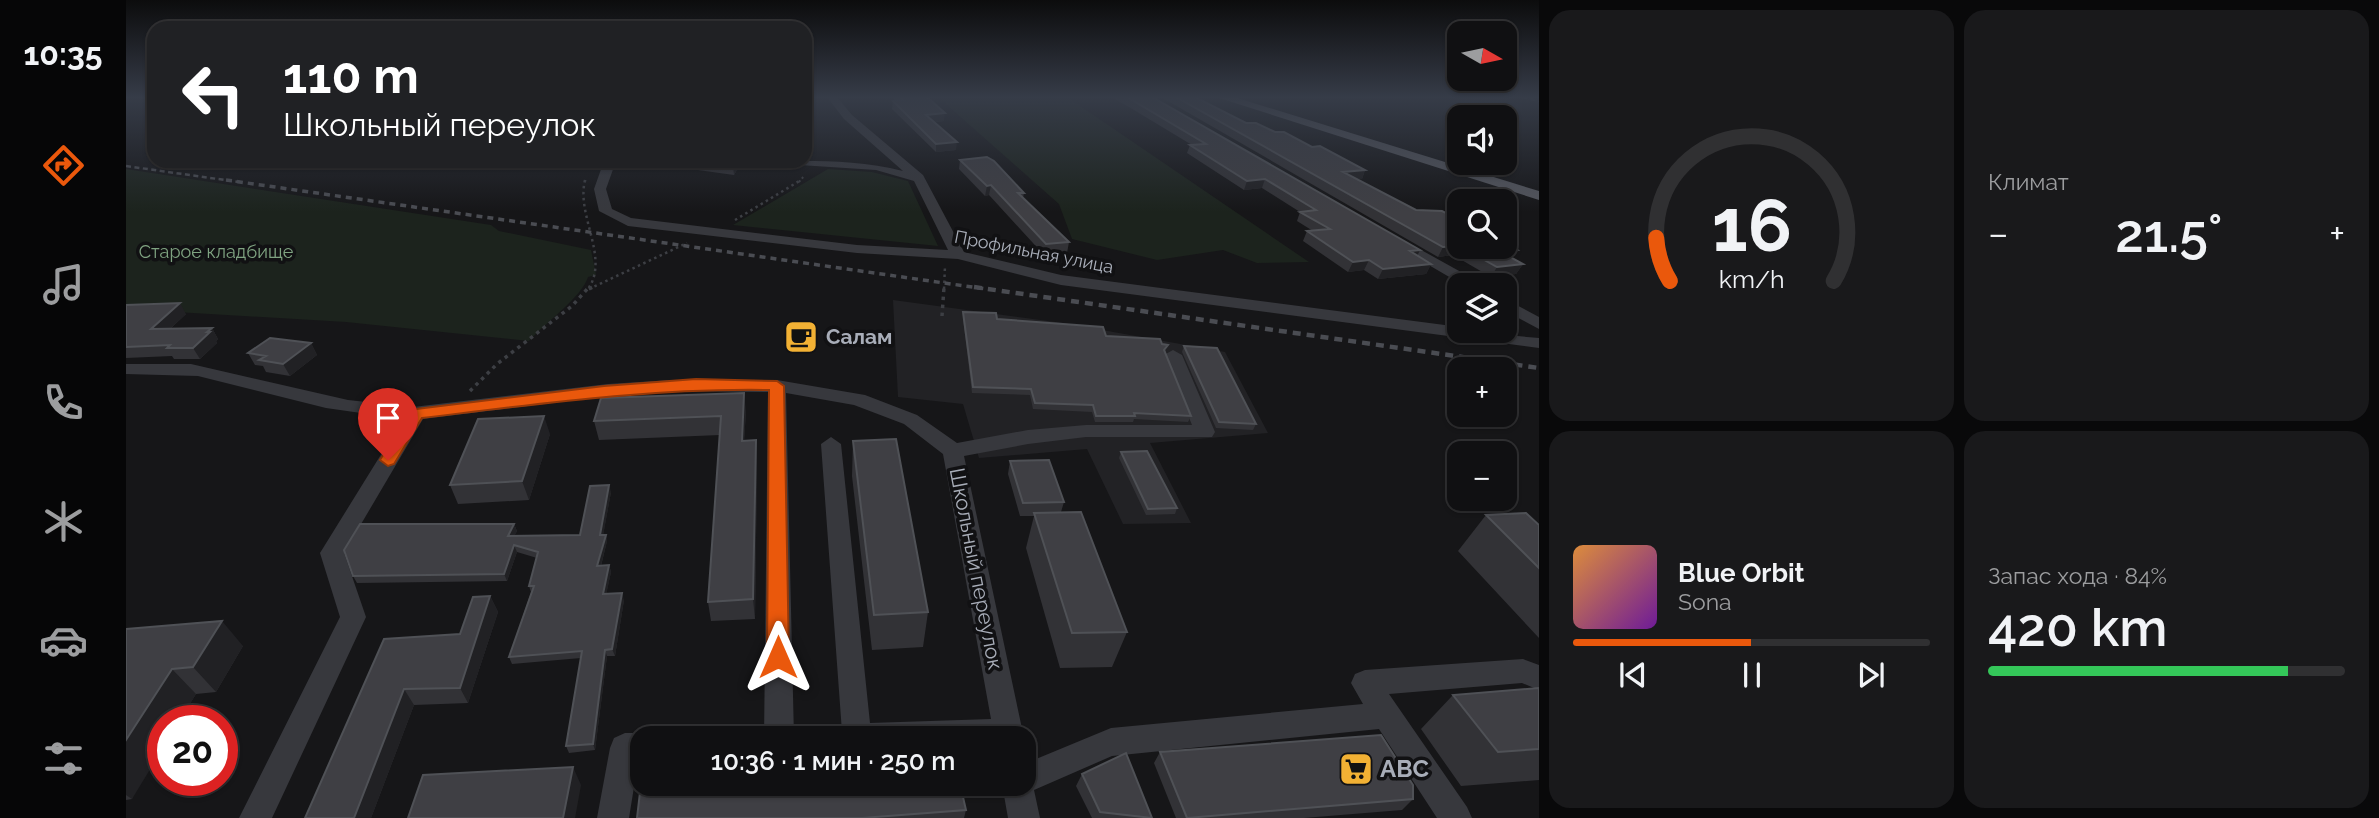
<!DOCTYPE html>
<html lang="ru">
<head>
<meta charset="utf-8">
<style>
  body { margin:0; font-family:Raleway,sans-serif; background:#19191b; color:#f1f3f6; height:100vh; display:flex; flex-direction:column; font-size:26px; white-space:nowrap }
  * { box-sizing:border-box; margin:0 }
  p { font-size:23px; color:#9c9d9f }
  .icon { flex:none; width:38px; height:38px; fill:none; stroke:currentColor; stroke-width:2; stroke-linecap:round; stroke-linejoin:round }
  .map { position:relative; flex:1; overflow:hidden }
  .panel { display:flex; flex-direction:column; gap:10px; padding:10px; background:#09090a; width:840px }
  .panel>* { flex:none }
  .guide { position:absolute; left:21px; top:21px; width:665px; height:147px; border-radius:21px; box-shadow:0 2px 5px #0004,0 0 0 2px #303032; background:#202124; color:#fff; overflow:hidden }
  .needle { width:46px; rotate:99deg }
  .buttons { position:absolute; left:1321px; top:21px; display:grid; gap:14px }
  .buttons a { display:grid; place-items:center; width:70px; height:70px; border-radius:14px; background:#101012; box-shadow:0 2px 5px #0004,0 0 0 2px #303032; font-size:35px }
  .speed { position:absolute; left:21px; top:705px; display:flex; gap:14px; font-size:35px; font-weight:700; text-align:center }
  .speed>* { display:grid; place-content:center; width:91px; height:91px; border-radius:50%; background:#101012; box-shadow:0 2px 5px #0004,0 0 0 2px #303032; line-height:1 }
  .speed .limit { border:10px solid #d22; background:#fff; color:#111 }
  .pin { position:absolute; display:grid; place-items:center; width:60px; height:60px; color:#fff; margin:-72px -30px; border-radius:50% 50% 50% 0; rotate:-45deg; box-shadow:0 0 7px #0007 }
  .pin .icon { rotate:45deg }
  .me { position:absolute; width:77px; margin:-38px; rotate:0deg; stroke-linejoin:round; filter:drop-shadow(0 0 5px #0008) }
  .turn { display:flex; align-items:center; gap:24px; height:147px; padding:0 21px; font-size:32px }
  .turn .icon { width:91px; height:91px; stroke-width:2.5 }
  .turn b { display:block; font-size:49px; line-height:60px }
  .big { font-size:52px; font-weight:600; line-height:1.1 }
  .panel .card { flex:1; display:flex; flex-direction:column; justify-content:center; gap:10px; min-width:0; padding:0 24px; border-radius:21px; background:#19191b }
  .panel .dial { align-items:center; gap:0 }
  .dial svg { height:182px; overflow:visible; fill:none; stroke:#303032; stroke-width:7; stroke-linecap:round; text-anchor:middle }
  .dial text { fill:#f1f3f6; stroke:none }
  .song { display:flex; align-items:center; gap:21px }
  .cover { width:84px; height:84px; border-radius:10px; background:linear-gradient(135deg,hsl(30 70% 55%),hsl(280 70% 35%)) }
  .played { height:7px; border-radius:4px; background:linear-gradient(90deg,#ea580c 50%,#303032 50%) }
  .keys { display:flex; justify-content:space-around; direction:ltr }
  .heat { display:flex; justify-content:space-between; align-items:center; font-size:38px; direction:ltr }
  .charge { height:10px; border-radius:5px; background:linear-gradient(90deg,#34c759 84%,#303032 0) }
  .panel .tiles { flex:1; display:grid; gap:10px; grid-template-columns:repeat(2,1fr) }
  .trip { position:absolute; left:504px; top:726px; width:406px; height:70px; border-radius:21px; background:#101012; box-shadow:0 2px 5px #0004,0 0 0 2px #303032; font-weight:600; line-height:70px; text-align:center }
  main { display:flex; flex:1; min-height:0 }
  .menu { display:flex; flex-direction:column; width:126px; justify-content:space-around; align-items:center; background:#060607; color:#9c9d9f }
  .menu .icon { width:49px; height:49px }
  .menu .selected { color:#ea580c }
  .menu b { font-size:32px; color:#f1f3f6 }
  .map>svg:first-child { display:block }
  .built { fill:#222225 }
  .green { fill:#1c231d }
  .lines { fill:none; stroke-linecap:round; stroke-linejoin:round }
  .path-far2 { stroke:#3d3f44; stroke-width:2; stroke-dasharray:2 2.5; stroke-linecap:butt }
  .path-far1 { stroke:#3d3f44; stroke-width:2.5; stroke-dasharray:2.5 3.5; stroke-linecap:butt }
  .path { stroke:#3d3f44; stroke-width:3.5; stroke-dasharray:3.5 4.5; stroke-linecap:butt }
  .minor { fill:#37383d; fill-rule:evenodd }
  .major { fill:#53555c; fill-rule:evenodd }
  .rail-far2 { stroke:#4a4c52; stroke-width:2.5; stroke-dasharray:5 3.5; stroke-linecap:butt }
  .rail-far1 { stroke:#4a4c52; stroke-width:3.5; stroke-dasharray:6 5; stroke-linecap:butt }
  .rail { stroke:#4a4c52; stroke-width:4.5; stroke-dasharray:8 6; stroke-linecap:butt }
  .wall { fill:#323236 }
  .shaded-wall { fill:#212124 }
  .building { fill:#3f3f44; stroke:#4f5156; stroke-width:2 }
  .route { fill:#ea580c; stroke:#983908; stroke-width:2 }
  .labels { text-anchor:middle; stroke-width:7; stroke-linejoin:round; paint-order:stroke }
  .far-park-label { font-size:18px; fill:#7fa381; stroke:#111113 }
  .far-street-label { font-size:18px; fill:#a8adb8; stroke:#111113 }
  .poi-label { font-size:21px; font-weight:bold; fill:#a8adb8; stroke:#111113; text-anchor:start }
  .street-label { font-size:21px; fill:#a8adb8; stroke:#111113 }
  .near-poi-label { font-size:24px; font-weight:bold; fill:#a8adb8; stroke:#111113; text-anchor:start }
</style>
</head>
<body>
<main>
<nav class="menu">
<b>10:35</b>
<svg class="icon selected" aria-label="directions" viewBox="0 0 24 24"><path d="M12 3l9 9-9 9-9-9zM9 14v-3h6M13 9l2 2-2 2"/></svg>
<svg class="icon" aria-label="music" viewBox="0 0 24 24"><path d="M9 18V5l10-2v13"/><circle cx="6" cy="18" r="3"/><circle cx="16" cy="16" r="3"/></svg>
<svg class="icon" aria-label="phone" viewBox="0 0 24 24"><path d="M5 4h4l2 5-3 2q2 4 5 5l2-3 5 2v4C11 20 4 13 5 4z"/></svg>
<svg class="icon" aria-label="climate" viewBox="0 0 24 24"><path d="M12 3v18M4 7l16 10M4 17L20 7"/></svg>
<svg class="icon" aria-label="car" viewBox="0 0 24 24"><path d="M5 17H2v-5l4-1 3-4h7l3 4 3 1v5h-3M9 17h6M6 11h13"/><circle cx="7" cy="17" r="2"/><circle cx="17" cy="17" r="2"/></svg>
<svg class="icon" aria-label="filters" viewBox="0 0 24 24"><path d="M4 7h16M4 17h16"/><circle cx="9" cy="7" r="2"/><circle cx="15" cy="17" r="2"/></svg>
</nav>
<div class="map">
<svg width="1413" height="818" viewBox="0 0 1413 818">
  <rect width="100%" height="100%" fill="#161618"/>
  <path class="built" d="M767,300L937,323L1099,352L1142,433L1024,443L1065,523L997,524L961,449L853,458L837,404L772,397Z"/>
  <path class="green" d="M812,97H941L1183,262L1131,263L1097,250L1031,260L946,239L933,204Z
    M0,169L365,225L373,231L465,250L470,275L462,277C456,297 419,323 403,341L220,322L0,309Z
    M702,169L746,172L782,181L812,246L607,225Z"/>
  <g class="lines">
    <path class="path-far2" d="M459,182L460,178
      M673,182L678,176"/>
    <path class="path-far1" d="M459,180C450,216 484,258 462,289
      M609,220L675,180
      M463,289L561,243
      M818,289L819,266"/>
    <path class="path" d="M463,289L467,287
      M816,316L818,287
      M344,391L371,364L446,306L463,287"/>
    <path class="minor" d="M701,97H711L726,115L797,175L838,252L935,275L1334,327V331L1413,338V348L935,285L832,259L731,253L502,226L473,211L468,189L478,161H490L480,189L486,209L505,218L731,245L822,250L788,181L750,170L643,163L641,161C687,161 731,159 777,171L718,119Z
      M1270,236L1353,282L1356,285H1337L1265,243V237Z
      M1379,299L1413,317V329L1379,311Z
      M1047,350L1056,355L1089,432L1086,437H960L902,444L838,456L898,738H713L716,732L695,444L705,437L715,444L744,723L865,719L817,454L778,424L728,405L660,393L668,738H638L642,392L545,391L482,396L297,419L218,553L240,617L146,818H113L214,617L194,553L277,419L200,408L72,376L0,374V364H65L222,400L287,407L482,384L545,380H651L739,395L791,415L831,443L902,430L960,425H1066L1038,355Z
      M1397,659L1413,665V690L1396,683L1263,694L1341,807L1346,818H1311L1253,729L986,756L908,790L914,818H882L876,784H898V764L985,728L1237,704L1225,683L1229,674L1239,670Z
      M499,733H516L527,738H516V761L512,762L503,818H471L484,748L488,738Z"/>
    <path class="major" d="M1090,97H1108L1413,191V200Z"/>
    <path class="rail-far2" d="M1396,97L1413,101
      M0,166L113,182"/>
    <path class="rail-far1" d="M100,180L860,289"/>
    <path class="rail" d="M848,287L1413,368"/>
  </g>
  <path class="wall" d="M6,97H28V101Z
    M766,97H801L818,121L809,122L830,150L810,152L766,109L767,101H769Z
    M985,97H1026L1294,250L1291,256L1305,264L1300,274L1252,279L1238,270L1222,272L1177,241L1181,231H1187L1171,221L1174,212L1136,188L1118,190L1061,153L1064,145H1066L1003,107Z
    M1035,97H1069L1120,123L1149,132L1186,147L1239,170L1236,179H1230L1290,210L1334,220V247H1379L1391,250L1386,258L1397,264L1390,274L1365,277L1327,255L1312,257Z
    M834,160L898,193L897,198L943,242L941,253L918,255L863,195L859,196L833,169Z
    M521,161H616L608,175L521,163Z
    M0,305L60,314L44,329L86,328L92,339L90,341L91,343L74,359H48L46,356L0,358Z
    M837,312L871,319L1036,344L1040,351L1039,353L1065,416L1062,422L1008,419L1007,422H969L966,412L907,409L904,395L846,393L837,318Z
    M185,343L191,355L164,376L140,372L137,366L129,365L122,353Z
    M1058,346L1130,424L1127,430L1090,428L1056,352Z
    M620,411L618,441L631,459L629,619L585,621L582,602L594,435L473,440L468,421Z
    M424,434L403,500L332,504L324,485Z
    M727,441L802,612L797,647L746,650L726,476Z
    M995,452L1051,508L1049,514L1020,515L993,458Z
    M884,461L938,502L935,512L1001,632L986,667L934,668L900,548L908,516H894L882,474Z
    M485,492L477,535H480L481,541L475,566L483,565L485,572L480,594L498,600L489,656H481L469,750L443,753L440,746L455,658L386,664L383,657L405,592L403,586L411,558L391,552L381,581L231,583L227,576L388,524L391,531L388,536L454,535Z
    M1360,515L1413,525V638L1332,551Z
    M364,596L372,612L342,703L288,705L245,818H179L258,639L334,634Z
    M0,629L117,646L90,692L70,694L53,721H37L6,799L0,800Z
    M1413,688V780L1335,786L1295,729L1327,695Z
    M1034,752L1287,799L1276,810L1178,818H1050L1028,763Z
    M956,774L1024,818H966L950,786Z
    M840,810L838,818H511Z"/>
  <path class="shaded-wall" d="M819,113L818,121L800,123V115Z
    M831,142L830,150L810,152V144Z
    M610,161H616L608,175L607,166Z
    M1239,170L1236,179L1213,181L1217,172Z
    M1139,179L1136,188L1118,190L1121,181Z
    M865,185L863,195L859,196L861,186Z
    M1332,245L1327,255L1312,257L1317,247Z
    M1294,250L1289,260L1284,251Z
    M1243,260L1238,270L1222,272L1227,262Z
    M1305,264L1300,274L1252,279L1257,269Z
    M1397,264L1390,274L1365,277L1371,267Z
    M54,303L60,314L32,340L25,329Z
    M86,328L92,339L90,341L91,343L74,359L67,348Z
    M185,343L191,355L164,376L157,364Z
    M618,393L620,411L617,460L616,441Z
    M418,416L424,434L403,500L396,481Z
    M630,440L631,459L629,619L627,599Z
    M483,485L485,492L476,542L474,535Z
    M388,524L391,531L385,543L382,536Z
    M480,535L481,541L473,573L471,566Z
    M388,545L391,552L381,581L378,574Z
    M483,565L485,572L479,601L477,594Z
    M496,593L498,600L489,656L486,649Z
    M364,596L372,612L342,703L334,688Z
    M96,621L117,646L90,692L67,667Z
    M479,650L481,656L469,750L467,744Z
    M46,669L70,694L53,721H37V748L6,799L0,795V740Z
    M278,689L288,705L245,818H228Z
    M447,767L455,785L449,818H437Z"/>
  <path class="building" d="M774,97H801L819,113L800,115L831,142L810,144L767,101L777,100Z
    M1001,97H1026L1294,250L1284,251L1305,264L1257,269L1243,260L1227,262L1181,231L1204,229L1174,212L1190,210L1139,179L1121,181L1064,145L1080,144Z
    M1050,97H1069L1120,123H1130L1149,132H1158L1186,147L1194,146L1239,170L1217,172L1290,210L1316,211L1334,220V246L1317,247Z
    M861,157L868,161L898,193H892L943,242L920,244L865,185L861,186L834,160Z
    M564,161H610L607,166Z
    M1379,244L1391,250L1375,252L1397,264L1371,267L1335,247H1379Z
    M54,303L25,329L86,328L81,332H84L67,348H41L44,345L0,347V305Z
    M837,312L870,313L871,319L977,327L980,336L1034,339L1036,344L1042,345L1038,350L1065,416L1008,413L1009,416H970L967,405L909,403L905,389L847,387Z
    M144,338L185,343L157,364L133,360L140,356L122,353Z
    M1058,346L1091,348L1130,424L1093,422Z
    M618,393L616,441L630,440L627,599L582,602L595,416L468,421L475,398Z
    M418,416L396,481L324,485L352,419Z
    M770,439L802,612L748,615L727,441Z
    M1021,451L1051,508L1022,509L995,452Z
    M923,460L938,502L897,503L884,461Z
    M483,485L474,535H480L471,566L483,565L477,594L496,593L486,649L479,650L467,744L440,746L456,651L383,657L408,586H403L412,552L388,545L378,574L227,576L218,550L234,524H388L382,536L454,535L464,486Z
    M955,512L1001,632L946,633L908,513Z
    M1400,513L1413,525V568L1360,515Z
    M364,596L334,688L278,689L228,818H179L258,639L334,634L347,597Z
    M96,621L67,667L46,669L0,740V629Z
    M1413,688V749L1372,752L1327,695Z
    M1255,735L1287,785V799L1061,818L1034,752Z
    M1000,753L1026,818L974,812L956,774Z
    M447,767L437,818H282L297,775Z
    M516,775V784H834L840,810L736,818H511Z"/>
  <linearGradient id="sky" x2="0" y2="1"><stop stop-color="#0c0c0d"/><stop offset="0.46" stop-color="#363c48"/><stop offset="1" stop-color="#363c48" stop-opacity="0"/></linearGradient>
  <rect width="1413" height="212" fill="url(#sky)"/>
  <path class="route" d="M570,379L651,381L658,386L663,657L660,664L652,667L644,664L641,657L643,390C526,388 412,404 296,418L268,464L262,466L254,460L284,410L290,409L478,386Z"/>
  <defs>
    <symbol id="cafe-square" viewBox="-11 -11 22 22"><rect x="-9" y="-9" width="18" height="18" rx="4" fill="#f2b134" stroke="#111113"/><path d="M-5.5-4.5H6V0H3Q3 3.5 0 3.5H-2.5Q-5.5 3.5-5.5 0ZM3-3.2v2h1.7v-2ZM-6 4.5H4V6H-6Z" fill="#111"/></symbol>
    <symbol id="supermarket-square" viewBox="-11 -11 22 22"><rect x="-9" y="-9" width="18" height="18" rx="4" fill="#f2b134" stroke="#111113"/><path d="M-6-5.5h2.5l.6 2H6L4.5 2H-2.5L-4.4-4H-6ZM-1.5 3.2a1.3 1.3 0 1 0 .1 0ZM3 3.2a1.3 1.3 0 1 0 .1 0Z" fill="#111"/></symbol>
  </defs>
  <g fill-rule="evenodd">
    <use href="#cafe-square" x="656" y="318" width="38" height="38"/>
    <use href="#supermarket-square" x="1211" y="750" width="38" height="38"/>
  </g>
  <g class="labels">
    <g class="far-park-label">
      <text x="90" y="258">Старое кладбище</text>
    </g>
    <g class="far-street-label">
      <text transform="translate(908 252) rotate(11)" y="6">Профильная улица</text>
    </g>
    <g class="poi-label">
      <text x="700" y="344">Салам</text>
    </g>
    <g class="street-label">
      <text transform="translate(850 569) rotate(79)" y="7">Школьный переулок</text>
    </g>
    <g class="near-poi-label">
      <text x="1254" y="777">ABC</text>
    </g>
  </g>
</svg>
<div class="buttons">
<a><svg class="needle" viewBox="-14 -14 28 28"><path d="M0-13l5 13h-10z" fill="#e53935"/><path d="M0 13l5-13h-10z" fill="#9c9d9f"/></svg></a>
<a><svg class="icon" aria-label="sound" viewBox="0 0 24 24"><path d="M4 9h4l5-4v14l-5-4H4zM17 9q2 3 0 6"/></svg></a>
<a><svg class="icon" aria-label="search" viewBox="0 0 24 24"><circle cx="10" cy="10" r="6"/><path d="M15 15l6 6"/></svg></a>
<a><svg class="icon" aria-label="layers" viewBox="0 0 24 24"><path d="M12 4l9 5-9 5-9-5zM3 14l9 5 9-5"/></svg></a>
<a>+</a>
<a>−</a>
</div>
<div class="speed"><div class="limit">20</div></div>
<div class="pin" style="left:262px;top:460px;background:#d93025"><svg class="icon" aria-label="arrive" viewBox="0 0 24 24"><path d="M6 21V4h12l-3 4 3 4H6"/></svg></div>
<svg class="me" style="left:652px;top:657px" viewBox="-20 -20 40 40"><path d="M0-17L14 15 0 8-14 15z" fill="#ea580c" stroke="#fff" stroke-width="4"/></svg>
<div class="trip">10:36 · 1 мин · 250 m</div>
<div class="guide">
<div class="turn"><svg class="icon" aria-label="left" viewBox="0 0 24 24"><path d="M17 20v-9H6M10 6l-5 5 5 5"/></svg><div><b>110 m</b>Школьный переулок</div></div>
</div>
</div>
<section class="panel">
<div class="tiles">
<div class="card dial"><svg viewBox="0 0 100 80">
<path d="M14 69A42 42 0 1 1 86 69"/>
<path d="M14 69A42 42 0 0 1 8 50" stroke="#ea580c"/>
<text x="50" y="56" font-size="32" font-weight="700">16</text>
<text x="50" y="72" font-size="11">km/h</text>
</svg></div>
<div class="card"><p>Климат</p>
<div class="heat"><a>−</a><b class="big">21.5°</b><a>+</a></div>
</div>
<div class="card">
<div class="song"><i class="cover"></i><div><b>Blue Orbit</b><p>Sona</p></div></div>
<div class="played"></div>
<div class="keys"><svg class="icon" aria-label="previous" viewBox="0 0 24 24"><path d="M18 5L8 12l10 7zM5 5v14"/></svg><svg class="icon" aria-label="pause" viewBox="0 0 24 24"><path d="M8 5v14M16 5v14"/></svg><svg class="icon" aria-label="next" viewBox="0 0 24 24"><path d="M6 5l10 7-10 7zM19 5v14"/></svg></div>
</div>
<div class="card"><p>Запас хода · 84%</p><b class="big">420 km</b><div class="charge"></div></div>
</div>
</section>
</main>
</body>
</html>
